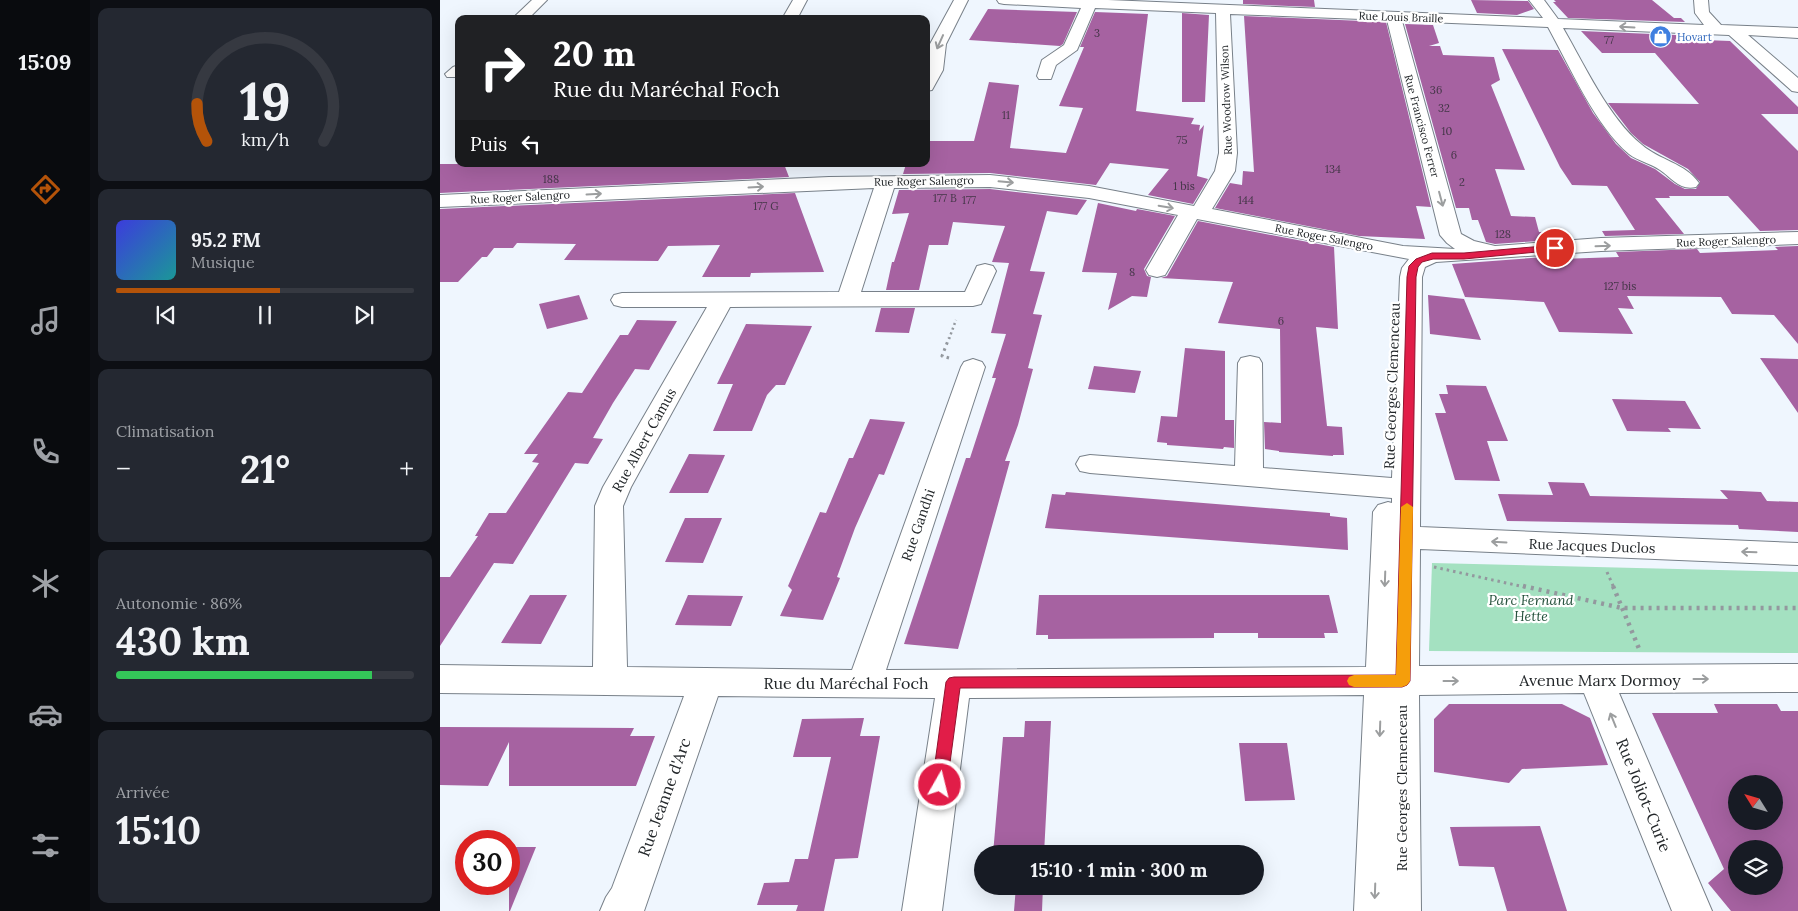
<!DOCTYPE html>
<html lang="fr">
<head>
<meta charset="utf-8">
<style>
  body { margin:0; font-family:Lora,serif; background:#242831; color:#f1f3f6; height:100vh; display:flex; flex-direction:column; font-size:19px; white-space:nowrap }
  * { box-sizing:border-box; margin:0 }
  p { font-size:16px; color:#9ea1a6 }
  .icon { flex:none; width:28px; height:28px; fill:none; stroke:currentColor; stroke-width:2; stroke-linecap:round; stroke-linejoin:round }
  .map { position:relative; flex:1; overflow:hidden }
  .sheet { display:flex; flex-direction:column; gap:8px; padding:8px; background:#0d0f14; width:350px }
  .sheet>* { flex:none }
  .banner { position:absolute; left:15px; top:15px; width:475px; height:152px; border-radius:10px; box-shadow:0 5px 20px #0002; background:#202124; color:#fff; overflow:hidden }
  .needle { width:32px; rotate:307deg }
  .fabs { position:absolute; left:1288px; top:775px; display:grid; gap:10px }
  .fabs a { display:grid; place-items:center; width:55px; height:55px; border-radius:50%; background:#171b24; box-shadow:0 5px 20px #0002; font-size:25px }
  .speed { position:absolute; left:15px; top:830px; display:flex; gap:10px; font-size:25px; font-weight:700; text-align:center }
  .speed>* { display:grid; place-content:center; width:65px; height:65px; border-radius:50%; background:#171b24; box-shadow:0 5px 20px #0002; line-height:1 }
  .speed .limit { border:8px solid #d22; background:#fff; color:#111 }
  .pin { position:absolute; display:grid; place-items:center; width:42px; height:42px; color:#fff; margin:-21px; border:2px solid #fff; border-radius:50%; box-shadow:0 1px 5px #0007 }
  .me { position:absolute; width:55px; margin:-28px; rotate:8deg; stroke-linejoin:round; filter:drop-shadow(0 0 4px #0008) }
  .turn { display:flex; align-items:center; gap:18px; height:105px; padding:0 15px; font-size:22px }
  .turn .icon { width:65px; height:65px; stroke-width:2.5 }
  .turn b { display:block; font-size:35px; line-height:42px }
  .then { display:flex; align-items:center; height:48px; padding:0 15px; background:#0003; gap:10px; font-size:19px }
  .big { font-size:38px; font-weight:800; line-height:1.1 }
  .sheet .widget { flex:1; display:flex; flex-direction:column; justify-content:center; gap:8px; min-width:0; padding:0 18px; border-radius:10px; background:#242831 }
  .sheet .dial { align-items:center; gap:0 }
  .dial svg { height:130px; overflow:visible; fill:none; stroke:#363941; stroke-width:7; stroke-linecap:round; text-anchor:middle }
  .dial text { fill:#f1f3f6; stroke:none }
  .song { display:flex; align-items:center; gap:15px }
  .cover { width:60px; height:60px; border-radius:8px; background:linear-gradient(135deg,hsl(240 70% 55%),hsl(180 70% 35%)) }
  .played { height:5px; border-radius:2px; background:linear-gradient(90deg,#b45309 55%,#363941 55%) }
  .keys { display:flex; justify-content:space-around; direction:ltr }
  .heat { display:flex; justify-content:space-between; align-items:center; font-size:28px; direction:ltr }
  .charge { height:8px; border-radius:4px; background:linear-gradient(90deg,#34c759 86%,#363941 0) }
  .trip { position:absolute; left:534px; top:845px; width:290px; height:50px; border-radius:25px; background:#171b24; box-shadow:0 5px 20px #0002; font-weight:800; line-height:50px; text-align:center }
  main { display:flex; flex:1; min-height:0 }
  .menu { display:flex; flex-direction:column; width:90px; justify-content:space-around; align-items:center; background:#090b0e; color:#9ea1a6 }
  .menu .icon { width:35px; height:35px }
  .menu .selected { color:#b45309 }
  .menu b { font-size:22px; color:#f1f3f6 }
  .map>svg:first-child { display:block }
  .green { fill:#a4e1c1 }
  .building { fill:#a662a1; fill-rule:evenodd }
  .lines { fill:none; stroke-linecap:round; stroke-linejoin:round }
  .minor-casing { stroke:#788089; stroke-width:2 }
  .path-far2 { stroke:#93989e; stroke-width:2.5; stroke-dasharray:2 3; stroke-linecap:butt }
  .path-far1 { stroke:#93989e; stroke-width:3; stroke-dasharray:2.5 4; stroke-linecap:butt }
  .path { stroke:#93989e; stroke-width:4.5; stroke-dasharray:3 5; stroke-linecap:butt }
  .minor { fill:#fff; fill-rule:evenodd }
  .oneway { stroke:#9c9e9f }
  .route { fill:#e11d48; stroke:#92132f }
  .slow { fill:#f59e0b }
  .labels { text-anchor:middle; stroke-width:4.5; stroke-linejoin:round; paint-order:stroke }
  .far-street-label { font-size:11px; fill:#23272a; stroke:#fff }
  .number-label { font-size:11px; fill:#443648 }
  .far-shop-label { font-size:11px; fill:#366cbe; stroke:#fff; text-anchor:start }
  .street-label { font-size:14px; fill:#23272a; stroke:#fff }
  .park-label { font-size:14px; font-style:italic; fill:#25513c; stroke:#fff }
  .near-street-label { font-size:16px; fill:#23272a; stroke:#fff }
</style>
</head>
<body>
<main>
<nav class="menu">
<b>15:09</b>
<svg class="icon selected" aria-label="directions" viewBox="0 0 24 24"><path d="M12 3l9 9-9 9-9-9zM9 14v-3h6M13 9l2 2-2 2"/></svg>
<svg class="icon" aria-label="music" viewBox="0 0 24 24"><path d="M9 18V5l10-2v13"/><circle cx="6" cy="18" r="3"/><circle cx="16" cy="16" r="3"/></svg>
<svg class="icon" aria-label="phone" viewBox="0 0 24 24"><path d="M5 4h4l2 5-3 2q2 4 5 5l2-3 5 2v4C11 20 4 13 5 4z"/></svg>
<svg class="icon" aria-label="climate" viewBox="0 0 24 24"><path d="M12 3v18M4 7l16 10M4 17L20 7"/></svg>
<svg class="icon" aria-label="car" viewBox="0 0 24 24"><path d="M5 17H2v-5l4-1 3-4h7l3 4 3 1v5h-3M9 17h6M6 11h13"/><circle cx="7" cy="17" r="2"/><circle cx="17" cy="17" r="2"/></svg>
<svg class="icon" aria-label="filters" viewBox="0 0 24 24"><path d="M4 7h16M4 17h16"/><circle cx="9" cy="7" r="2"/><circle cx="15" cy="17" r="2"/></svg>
</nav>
<section class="sheet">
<div class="widget dial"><svg viewBox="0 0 100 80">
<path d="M14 69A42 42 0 1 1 86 69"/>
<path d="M14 69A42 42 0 0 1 8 46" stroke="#b45309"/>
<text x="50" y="56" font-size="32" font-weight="700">19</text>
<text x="50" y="72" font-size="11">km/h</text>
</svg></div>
<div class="widget">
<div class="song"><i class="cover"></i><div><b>95.2 FM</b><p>Musique</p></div></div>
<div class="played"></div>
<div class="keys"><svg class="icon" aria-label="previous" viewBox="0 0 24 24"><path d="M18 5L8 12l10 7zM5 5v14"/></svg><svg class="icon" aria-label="pause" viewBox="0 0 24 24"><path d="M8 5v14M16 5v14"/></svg><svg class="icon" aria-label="next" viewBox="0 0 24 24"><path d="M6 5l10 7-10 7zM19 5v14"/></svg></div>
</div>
<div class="widget"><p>Climatisation</p>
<div class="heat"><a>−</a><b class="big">21°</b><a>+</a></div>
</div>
<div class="widget"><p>Autonomie · 86%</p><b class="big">430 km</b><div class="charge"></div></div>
<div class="widget"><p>Arrivée</p><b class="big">15:10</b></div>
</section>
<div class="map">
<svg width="1358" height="911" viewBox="0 0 1358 911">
  <rect width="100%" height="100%" fill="#eff6fe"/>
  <path class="green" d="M992,563L1358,572V653L989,651Z"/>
  <path class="building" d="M803,0H874L875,7L803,4Z
    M1031,0L1088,1L1094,9L1077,15L1037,13Z
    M1114,0H1212L1234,18H1241L1245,22L1128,18L1113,2H1116Z
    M548,9L608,11L637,12L623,44L620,46L529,40Z
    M655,12L708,14L696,111L754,118L751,124L760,125L759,131L764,125L757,176L768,179L753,204L708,195L729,169L670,163L656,185L550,173L463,174L466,164H486V141H534L549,82L579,85L570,148L626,153L643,108L619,106L644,47H640Z
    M742,13L769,15L765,102H742Z
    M804,16L946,22L991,207L976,206L985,239L919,236L775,208L790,183L802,185L803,171L814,172Z
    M965,24L993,25L999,43L989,46H1000L1003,55L1054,57L1060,80L1051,85L1085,170L1055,169L1071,216L1095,217L1099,232H1110L1113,240L1055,244L1046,242L1038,220H1032L1029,208H1016Z
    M1141,31L1260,36L1264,40L1290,41L1358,107V114H1321L1358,151V230L1320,231L1288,196H1229L1230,198H1215L1244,234L1165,236L1162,231L1195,230L1167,186L1132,185L1120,167L1062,49L1118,50L1153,113L1176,144L1191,158L1215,169L1235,184L1245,189H1256L1260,182L1248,169L1203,144L1191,133L1168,103L1259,104L1215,53H1162Z
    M0,164H344L349,177L0,193Z
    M550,189L647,200L637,215L607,211L590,271L605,272L593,314L602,315L588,368L593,369L578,425L565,461H570L518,649L464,644L526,458H530L556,378H552L566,334L551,333L569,263L552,262L565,226L513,222L508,245H489L479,290H446L452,262H454L469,213L452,214L459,190Z
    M355,193L384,272L311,273L310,277H262L280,245L228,246L218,261L124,260L136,244L77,243L73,248H54L47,257H42L18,282H0V209Z
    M658,203L696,211L697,209L735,216L704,269L707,276L711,277L707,297L692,296L668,310L677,273L642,272Z
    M758,221L894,247L898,329L876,327L887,426L902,427L904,455H893V456L839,452V451L825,449L824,422L841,423L840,329L778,323L793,282L721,278L727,276Z
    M1358,246V344L1334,315L1292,314L1281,297L1187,296L1194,309L1178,308L1193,334L1119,332L1104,302L1025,297L1012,264L1119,256L1120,259L1179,257L1176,252L1257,249L1260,253L1338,250L1335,247Z
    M139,295L148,319L107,329L99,304Z
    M988,295L1024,299L1041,340L990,334Z
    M441,308H475L469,333L435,332Z
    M197,320L237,321L209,370L195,369L173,403L153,438L163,439L148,464L135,463L73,564L54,563L0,646V577H10L38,536H35L49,513H66L99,463L92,462L98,454H84L128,392L142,393L180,335H188Z
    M306,324L372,326L345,385H336L327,395L312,431H273L293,384H277Z
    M745,348L785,351V420H794V448L784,447L783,449L727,445V443L717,442L721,416L737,417Z
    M1320,358L1358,359V413Z
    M654,366L701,371L695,393L648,389Z
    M1006,385L1046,386L1068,441H1047L1060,481L1015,480L995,413H1006L999,394H1008Z
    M1172,399L1245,401L1261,429L1228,428L1231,432L1187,431Z
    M430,419L465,422L444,475L439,474L415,528L397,577L400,578L383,620L340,616L352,590L348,586L380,512L386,513L409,458H413Z
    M249,454L285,455L268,493H229Z
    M1108,482L1144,483L1150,496L1288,499L1280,490L1321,492L1327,501L1358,502V532L1299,529L1298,525L1067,521L1058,494L1113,495Z
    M626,492L890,513V516L907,518L908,550L605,528L612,494L625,495Z
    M245,518H282L263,563L225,562Z
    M90,595H127L101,644L61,643Z
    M248,595L303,596L291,626L235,625Z
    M599,595H889L898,633H884L885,638H818V633H774V638L608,639V635H596Z
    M1009,704H1122L1150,718L1168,765L1082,769L1069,783L994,772V719Z
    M1274,704H1337L1341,711H1358V911H1291L1268,883L1284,869L1212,713H1278ZM1296,784H1334V821H1296ZM1296,849H1334V886H1296Z
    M424,718L420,736H440L418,858L395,859L384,911H356L358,905H317L324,883L349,882L355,859H368L391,757H353L362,719Z
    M585,721H611L604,854H553L563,737H584Z
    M0,727L194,728L190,736H215L196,786H69V742L48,786L0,785Z
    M799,743H847L855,800L805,801Z
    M1100,826L1127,911H1067L1054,867L1019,866L1010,827Z
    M69,847H96L70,911H69Z
    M576,886H603L602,911H574Z"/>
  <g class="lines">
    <defs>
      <path id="minor" d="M92,0H107L88,19H72Z
        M353,0H367L357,19H342Z
        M514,0H528L506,44L503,70L492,90L486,91V71L490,44Z
        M557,0H668L1103,18L1089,0H1104L1118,19L1264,25L1255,13L1254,0H1268L1269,12L1281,25L1358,28V38L1308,35L1358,78V92L1352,91L1289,35L1123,28C1144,64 1169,119 1202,145C1219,160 1245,163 1259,183L1256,187C1240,191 1232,178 1220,170C1210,163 1198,161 1189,154C1156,127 1129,65 1108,27L962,21L1021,234L1034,241L1055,246L1161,238L1358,232V244L1161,251L996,262L985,267L982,277L980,527L1358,543V565L980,549L979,666L1358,664V692L1179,693L1272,911H1232L1144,693L979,695L981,911H914L924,695L529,698L502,911H462L495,698L278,696L204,911H160L166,897L172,888L244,696L0,693V665L153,667L155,506L163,487L267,307H182L174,305L171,300L174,295L182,293L399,292L434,188L0,207V195L389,177L550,175L649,186L754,206L775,171L779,153L776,13L655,8L637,50L616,65L611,79H599L597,76L602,60L624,45L641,8L564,4L559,3ZM790,14L947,20L1000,235L1007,243L1015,249L963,246L772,209L795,171L797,153ZM550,187L649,198L738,215L706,270L709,275L717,277L725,275L728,270L757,219L969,259L962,268L960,277L952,478L823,468L822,363L819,358L810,356L801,358L798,363L795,466L650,455L640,457L636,464L640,471L650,473L952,498V503L948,502L938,505L933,512L926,667L446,670L545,367L542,362L533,359L524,362L521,367L412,670L187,667L183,506L191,487L290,307L533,306L541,304L556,271L553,266L545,264L537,266L525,292H421L454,188Z
        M19,65V77H7L5,74L13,67Z"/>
    </defs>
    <use href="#minor" class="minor-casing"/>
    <path class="path-far2" d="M509,339L516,320"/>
    <path class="path-far1" d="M509,358L502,356L509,338
      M994,567L1089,588
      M1167,572L1174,588"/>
    <path class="path" d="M1083,586L1182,608H1358
      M1173,586L1200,651"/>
    <use href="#minor" class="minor"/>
  </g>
  <defs><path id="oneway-shaft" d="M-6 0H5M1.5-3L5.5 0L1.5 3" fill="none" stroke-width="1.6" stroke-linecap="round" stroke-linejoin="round" transform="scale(1.25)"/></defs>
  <g class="oneway">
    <use href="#oneway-shaft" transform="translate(1187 27) rotate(-177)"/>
    <use href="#oneway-shaft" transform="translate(500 42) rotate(114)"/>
    <use href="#oneway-shaft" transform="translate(566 182) rotate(5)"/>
    <use href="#oneway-shaft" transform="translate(316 187) rotate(-3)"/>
    <use href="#oneway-shaft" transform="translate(154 194) rotate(-3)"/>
    <use href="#oneway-shaft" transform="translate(1001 199) rotate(75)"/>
    <use href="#oneway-shaft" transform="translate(726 207) rotate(10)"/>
    <use href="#oneway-shaft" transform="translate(1163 246) rotate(-2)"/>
    <use href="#oneway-shaft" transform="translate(1059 542) rotate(-177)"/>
    <use href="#oneway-shaft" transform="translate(1309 552) rotate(-178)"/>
    <use href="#oneway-shaft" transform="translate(945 579) rotate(92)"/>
    <use href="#oneway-shaft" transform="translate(1261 679)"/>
    <use href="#oneway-shaft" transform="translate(1011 681)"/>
    <use href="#oneway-shaft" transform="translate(1173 720) rotate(-112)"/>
    <use href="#oneway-shaft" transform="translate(940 729) rotate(92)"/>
    <use href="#oneway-shaft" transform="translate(935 891) rotate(92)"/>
  </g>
  <path class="route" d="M1115,245L1118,246V250L1024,259H993L982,262L978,267L976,277L970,681L967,685L962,687L520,688L507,785L505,790L500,792L494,790L492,785L506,682L509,678L514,677L956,675L967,277L969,266L976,259L992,253H1024Z"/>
  <path class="slow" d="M967,503L973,507L970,681L967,685L962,687H914L909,685L907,681L909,677L914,675H956L961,507Z"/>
  <defs>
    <symbol id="shop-disc" viewBox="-11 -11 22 22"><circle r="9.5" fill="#3f7fe0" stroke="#fff"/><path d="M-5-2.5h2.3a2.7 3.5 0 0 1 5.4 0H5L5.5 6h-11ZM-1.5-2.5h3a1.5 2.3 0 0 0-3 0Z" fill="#fff"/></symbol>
  </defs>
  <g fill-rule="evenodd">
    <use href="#shop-disc" x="1208" y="24" width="25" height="25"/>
  </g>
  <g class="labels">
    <g class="far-street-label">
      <text transform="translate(961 17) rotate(2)" y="4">Rue Louis Braille</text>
      <text transform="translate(786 100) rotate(-92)" y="4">Rue Woodrow Wilson</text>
      <text transform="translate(982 126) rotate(75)" y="4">Rue Francisco Ferrer</text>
      <text transform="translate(484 181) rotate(-1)" y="4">Rue Roger Salengro</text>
      <text transform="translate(80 197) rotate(-3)" y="4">Rue Roger Salengro</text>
      <text transform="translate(884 237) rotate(11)" y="4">Rue Roger Salengro</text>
      <text transform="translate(1286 241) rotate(-2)" y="4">Rue Roger Salengro</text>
    </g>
    <g class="number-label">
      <text x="657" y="37">3</text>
      <text x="1169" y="44">77</text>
      <text x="996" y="94">36</text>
      <text x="1004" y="112">32</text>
      <text x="566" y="119">11</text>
      <text x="1007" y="135">10</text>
      <text x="742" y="144">75</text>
      <text x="1014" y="159">6</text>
      <text x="893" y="173">134</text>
      <text x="111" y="183">188</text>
      <text x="1022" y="186">2</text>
      <text x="744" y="190">1 bis</text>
      <text x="505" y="202">177 B</text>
      <text x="529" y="204">177</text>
      <text x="806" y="204">144</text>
      <text x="326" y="210">177 G</text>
      <text x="1063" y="238">128</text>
      <text x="692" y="276">8</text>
      <text x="1180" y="290">127 bis</text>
      <text x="841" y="325">6</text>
    </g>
    <g class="far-shop-label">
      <text x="1237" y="41">Hovart</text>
    </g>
    <g class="street-label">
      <text transform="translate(952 386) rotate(-88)" y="5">Rue Georges Clemenceau</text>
      <text transform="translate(204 440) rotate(-61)" y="5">Rue Albert Camus</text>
      <text transform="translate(478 525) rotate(-71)" y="5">Rue Gandhi</text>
      <text transform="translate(1152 546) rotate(2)" y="5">Rue Jacques Duclos</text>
      <text transform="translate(962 788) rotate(-90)" y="5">Rue Georges Clemenceau</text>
    </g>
    <g class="park-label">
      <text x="1091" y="605">Parc Fernand<tspan x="1091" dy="16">Hette</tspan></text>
    </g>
    <g class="near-street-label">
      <text x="1160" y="686">Avenue Marx Dormoy</text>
      <text x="406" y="689">Rue du Maréchal Foch</text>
      <text transform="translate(1204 795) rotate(68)" y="6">Rue Joliot-Curie</text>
      <text transform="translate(224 797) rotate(-70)" y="6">Rue Jeanne d'Arc</text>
    </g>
  </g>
</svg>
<div class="fabs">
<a><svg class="needle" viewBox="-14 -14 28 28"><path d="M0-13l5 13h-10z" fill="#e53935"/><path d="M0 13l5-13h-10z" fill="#9ea1a6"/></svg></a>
<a><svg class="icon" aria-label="layers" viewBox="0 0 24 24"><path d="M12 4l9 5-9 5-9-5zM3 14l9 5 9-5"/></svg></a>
</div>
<div class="speed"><div class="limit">30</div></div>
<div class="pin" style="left:1115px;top:248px;background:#d93025"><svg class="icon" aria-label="arrive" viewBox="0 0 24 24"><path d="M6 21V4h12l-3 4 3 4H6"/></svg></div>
<svg class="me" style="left:500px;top:785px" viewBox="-20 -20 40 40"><circle r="17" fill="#e11d48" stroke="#fff" stroke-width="3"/><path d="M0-11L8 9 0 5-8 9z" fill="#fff"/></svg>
<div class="trip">15:10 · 1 min · 300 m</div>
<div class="banner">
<div class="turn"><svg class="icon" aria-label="right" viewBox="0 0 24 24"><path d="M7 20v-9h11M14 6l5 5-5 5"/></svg><div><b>20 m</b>Rue du Maréchal Foch</div></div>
<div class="then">Puis<svg class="icon" aria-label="left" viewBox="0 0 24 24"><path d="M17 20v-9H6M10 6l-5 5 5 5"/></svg></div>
</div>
</div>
</main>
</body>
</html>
